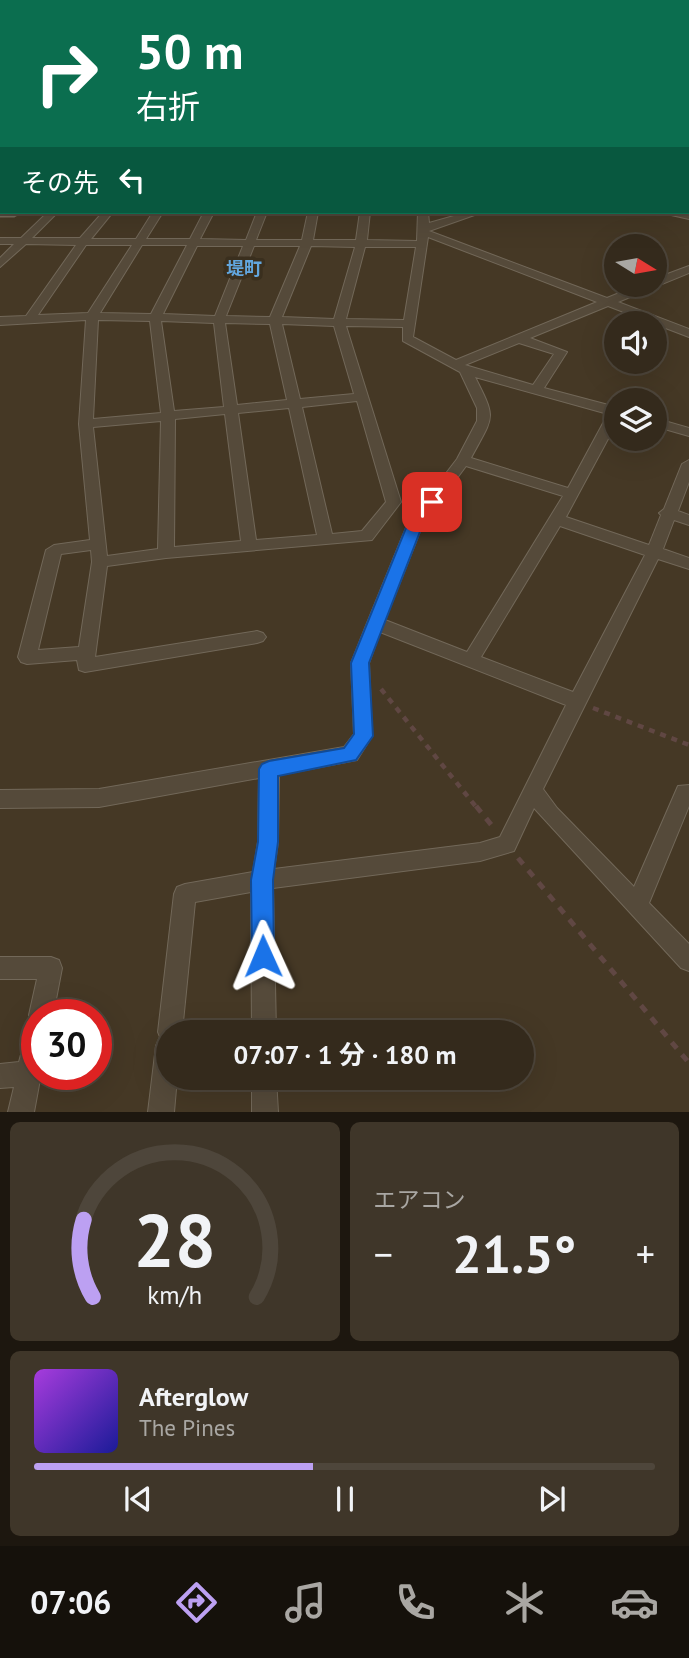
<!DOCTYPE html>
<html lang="ja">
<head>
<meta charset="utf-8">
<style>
  body { margin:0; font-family:"PT Sans","Noto Sans JP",sans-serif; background:#3f3629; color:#f1f3f6; height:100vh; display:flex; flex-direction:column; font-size:26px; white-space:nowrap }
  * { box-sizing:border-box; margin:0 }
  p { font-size:23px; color:#a9a7a3 }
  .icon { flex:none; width:38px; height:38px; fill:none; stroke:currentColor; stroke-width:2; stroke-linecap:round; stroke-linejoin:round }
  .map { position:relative; height:1112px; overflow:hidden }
  .side { display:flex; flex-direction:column; gap:10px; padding:10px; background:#1d170f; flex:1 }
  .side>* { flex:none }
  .banner { position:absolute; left:0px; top:0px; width:690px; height:214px; box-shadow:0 7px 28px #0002,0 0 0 2px #4e463b; background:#0b6e4f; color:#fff; overflow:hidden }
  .needle { width:46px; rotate:101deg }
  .tools { position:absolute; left:604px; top:234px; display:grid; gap:14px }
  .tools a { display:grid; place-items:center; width:63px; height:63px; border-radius:50%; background:#342a1c; box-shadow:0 7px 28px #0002,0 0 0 2px #4e463b; font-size:35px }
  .speed { position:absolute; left:21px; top:999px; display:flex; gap:14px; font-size:35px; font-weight:700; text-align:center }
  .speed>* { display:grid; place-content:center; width:91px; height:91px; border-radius:50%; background:#342a1c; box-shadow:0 7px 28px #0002,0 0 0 2px #4e463b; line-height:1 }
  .speed .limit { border:10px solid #d22; background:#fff; color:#111 }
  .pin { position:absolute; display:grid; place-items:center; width:60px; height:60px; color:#fff; margin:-30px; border-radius:14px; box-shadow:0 4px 10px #0006 }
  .me { position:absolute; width:77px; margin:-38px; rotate:359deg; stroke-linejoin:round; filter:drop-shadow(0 0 5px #0008) }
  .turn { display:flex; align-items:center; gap:24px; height:147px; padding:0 21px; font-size:32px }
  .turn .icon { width:91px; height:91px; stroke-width:2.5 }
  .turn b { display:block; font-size:49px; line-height:60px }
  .then { display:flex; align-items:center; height:66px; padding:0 21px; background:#0003; gap:14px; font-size:26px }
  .big { font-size:52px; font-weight:700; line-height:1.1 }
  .side .tile { flex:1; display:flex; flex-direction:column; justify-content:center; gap:10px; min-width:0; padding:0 24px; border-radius:10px; background:#3f3629 }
  .side .dial { align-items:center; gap:0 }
  .dial svg { height:182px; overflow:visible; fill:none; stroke:#4e463b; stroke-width:7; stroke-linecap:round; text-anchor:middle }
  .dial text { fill:#f1f3f6; stroke:none }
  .song { display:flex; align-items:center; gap:21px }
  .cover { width:84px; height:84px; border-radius:10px; background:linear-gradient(135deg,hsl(280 70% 55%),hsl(240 70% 35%)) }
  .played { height:7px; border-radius:4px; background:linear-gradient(90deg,#bca0f2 45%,#4e463b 45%) }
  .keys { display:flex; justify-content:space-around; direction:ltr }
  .heat { display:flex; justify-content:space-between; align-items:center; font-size:38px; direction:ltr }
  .side .tiles { flex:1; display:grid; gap:10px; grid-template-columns:1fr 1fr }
  .tile:last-child { grid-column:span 2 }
  .trip { position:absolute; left:156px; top:1020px; width:378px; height:70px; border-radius:35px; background:#342a1c; box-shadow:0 7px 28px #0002,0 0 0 2px #4e463b; font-weight:700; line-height:70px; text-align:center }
  .dock { display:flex; height:112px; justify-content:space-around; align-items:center; background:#15110b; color:#a9a7a3 }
  .dock .icon { width:49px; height:49px }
  .dock .selected { color:#bca0f2 }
  .dock b { font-size:32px; color:#f1f3f6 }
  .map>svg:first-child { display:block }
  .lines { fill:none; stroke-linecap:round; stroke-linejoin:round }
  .service-casing { stroke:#726859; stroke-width:4.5 }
  .minor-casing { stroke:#726859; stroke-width:2 }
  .tertiary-casing { stroke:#726859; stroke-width:3 }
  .path-far2 { stroke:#604743; stroke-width:2; stroke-dasharray:2.5 2.5; stroke-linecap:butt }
  .path-far1 { stroke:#604743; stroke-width:4.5; stroke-dasharray:6 6; stroke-linecap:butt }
  .path { stroke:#604743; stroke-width:5; stroke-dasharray:8 8; stroke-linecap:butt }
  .service { stroke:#554a3a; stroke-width:3.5 }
  .minor { fill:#554a3a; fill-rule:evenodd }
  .tertiary { fill:#554a3a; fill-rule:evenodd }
  .route { fill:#1a73e8; stroke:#114b97; stroke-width:2 }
  .labels { text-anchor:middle; stroke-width:7; stroke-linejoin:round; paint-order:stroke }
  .far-neighbourhood-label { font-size:18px; font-weight:bold; fill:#62a6de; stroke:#3a2f1e }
</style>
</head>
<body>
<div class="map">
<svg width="689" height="1112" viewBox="0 0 689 1112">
  <rect width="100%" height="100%" fill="#453825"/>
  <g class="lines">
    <defs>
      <path id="service" d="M232,0L237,2"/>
      <path id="minor" d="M448,0L459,2H450Z
        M539,0H546L538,2Z
        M670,0H681L667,2Z
        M688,44H689V49H688Z
        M688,147H689V153H688Z
        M2,154V160L0,161V155Z
        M48,212H58L32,238H80L103,212H113L91,239H136L153,212H163L146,239H190L204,212H214L200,239L246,240L257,212H267L256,240H302L308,212H318L313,240H356L360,212H370L367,240L417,241L418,212H428L429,223L468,212H483L429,231L607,298L639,285H654V279L689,266V273L618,302L689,329V337L608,306L530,338L567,352L544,388L616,407V424L566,517L649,545L661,515L659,513L664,509L682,464L689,460V482L678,511L689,515V525L674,520L663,549L689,558V569L658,559L543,789L557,808L634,887L678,786L689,785V806L649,903L689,944V971L681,968L534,808L514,851L480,861L273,888L276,1032H252L251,892L195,902L182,1032H168V1078H177L174,1112H148L156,1046L160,1037L158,1032L174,894L177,887L185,884L253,872L258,842L259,778L99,807L0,808V790L99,789L344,747L354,734L351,663L367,623L408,523L457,459L477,421V408L460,372L403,341V327L346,326L401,502L372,540L166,558L107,566L95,657L257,631L263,633L266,637L263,641L257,643L85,672L79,670L77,660L27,664L21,662L18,657L46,550L54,545L90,540L79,424L86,320L0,325V317L26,316L76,245L26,244L0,267V258L14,244H0V238H21ZM428,237L597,302L456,360L413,337ZM86,245H132L88,313L38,315ZM142,245H187L151,314L100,313ZM197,246H243L215,316L163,314ZM254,246H300L270,317L226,316ZM311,246L355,247L334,319L282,317ZM365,247H416L404,320L346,319ZM98,320L150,321L161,413L93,419ZM161,321L214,323L224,407L174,411ZM225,323L270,324L287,400L237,405ZM282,324L334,326L354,394L300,399ZM519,343L554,354L533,385L465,365ZM475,377L608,414L568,488L471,458C494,415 497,420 475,377ZM357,401L386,502L362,531L332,534L302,407ZM289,408L317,535L256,540L238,413ZM225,414L241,541L174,547L175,419ZM161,421L158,549L107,556L93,427ZM466,466L563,496L467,652L385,620L423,524ZM560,526L645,555L573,692L481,657ZM91,550L92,562L79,647L38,650L61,554ZM380,632L566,705L500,837L480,843L274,869L278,842L279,775L357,760L372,736L369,663Z
        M658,212L689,213V219Z
        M654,418L689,428V436L654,426Z
        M0,957H51L59,960L62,968L53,1015H37V1074H41L34,1112H8L14,1087L0,1088V1064L19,1062L29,1025L33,1023L29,1015L37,979H0Z
        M252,1078H276L278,1112H252Z"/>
      <path id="tertiary" d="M0,208L2,212H21L14,216H0Z"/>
    </defs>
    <use href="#service" class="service-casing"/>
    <use href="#minor" class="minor-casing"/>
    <use href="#tertiary" class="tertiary-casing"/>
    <path class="path-far2" d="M281,2L285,0
      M292,2L296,0"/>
    <path class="path-far1" d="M381,689L477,808
      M593,708L689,745"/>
    <path class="path" d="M476,806L493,827
      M518,858L689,1063"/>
    <use href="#service" class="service"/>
    <use href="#minor" class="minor"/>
    <use href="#tertiary" class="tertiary"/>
  </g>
  <path class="route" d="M432,497L439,502L423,524L369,663L373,736L356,760L278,776V842L273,880L274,956L271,964L263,967L255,964L252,956L251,880L258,842L259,769L262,764L269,761L344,748L354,734L351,663L408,523L426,499Z"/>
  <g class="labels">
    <g class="far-neighbourhood-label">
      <text x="244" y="275">堤町</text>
    </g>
  </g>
</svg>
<div class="tools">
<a><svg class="needle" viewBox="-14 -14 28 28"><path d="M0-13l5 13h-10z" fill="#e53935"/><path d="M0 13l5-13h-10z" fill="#a9a7a3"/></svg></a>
<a><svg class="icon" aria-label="sound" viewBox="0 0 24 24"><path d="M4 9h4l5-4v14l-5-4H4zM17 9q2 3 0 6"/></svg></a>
<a><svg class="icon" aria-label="layers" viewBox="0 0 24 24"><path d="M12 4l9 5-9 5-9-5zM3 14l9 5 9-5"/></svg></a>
</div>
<div class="speed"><div class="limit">30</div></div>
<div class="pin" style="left:432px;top:502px;background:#d93025"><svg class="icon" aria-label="arrive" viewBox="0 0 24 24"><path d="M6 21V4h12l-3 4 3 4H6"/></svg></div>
<svg class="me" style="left:263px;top:956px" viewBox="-20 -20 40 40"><path d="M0-17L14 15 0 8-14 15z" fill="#1a73e8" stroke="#fff" stroke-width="4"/></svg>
<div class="trip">07:07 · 1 分 · 180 m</div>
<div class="banner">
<div class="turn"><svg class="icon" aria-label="right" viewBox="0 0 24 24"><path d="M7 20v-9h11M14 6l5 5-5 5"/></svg><div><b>50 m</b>右折</div></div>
<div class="then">その先<svg class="icon" aria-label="left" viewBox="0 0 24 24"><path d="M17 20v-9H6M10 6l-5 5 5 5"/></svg></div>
</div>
</div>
<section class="side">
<div class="tiles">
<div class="tile dial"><svg viewBox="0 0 100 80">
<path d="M14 69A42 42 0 1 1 86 69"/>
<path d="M14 69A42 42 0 0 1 10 35" stroke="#bca0f2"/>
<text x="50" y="56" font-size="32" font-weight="700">28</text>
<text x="50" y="72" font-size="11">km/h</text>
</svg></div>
<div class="tile"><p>エアコン</p>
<div class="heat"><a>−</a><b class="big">21.5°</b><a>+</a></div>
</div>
<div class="tile">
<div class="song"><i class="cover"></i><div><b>Afterglow</b><p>The Pines</p></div></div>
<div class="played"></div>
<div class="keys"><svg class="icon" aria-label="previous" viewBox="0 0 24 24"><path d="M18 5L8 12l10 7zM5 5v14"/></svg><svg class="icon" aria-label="pause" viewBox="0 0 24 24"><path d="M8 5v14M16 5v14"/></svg><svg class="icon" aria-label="next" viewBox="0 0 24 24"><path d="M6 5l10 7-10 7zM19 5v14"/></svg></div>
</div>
</div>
</section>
<nav class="dock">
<b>07:06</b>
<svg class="icon selected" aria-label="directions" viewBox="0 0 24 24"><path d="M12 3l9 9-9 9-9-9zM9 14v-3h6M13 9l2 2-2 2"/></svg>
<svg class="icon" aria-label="music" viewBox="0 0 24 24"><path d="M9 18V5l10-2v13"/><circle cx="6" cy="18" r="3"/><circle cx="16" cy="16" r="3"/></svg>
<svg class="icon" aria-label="phone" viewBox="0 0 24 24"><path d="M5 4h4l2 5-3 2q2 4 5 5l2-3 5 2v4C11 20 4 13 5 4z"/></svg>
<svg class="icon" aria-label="climate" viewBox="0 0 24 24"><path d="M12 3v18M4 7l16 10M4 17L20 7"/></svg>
<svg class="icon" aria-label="car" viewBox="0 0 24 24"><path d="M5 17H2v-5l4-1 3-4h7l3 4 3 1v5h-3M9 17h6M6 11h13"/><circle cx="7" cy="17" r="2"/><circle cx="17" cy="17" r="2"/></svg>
</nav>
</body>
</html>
